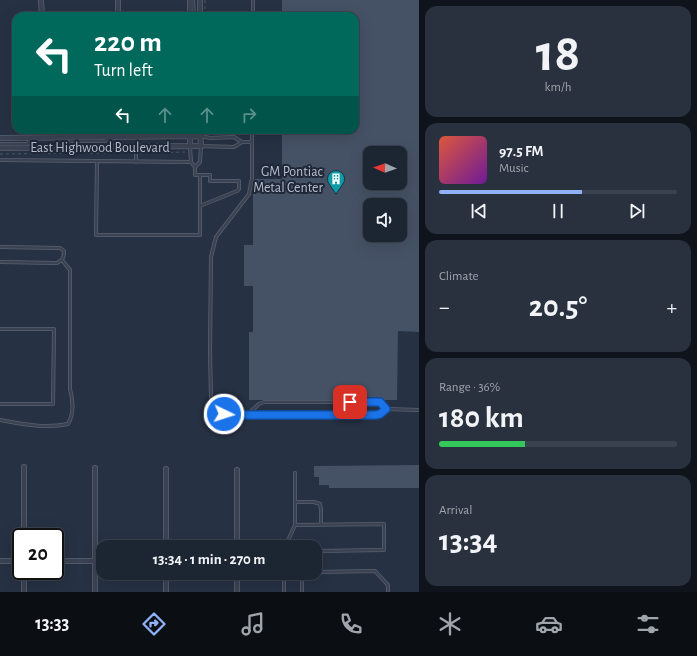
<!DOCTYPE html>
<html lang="en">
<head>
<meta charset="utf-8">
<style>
  body { margin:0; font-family:"Alegreya Sans",sans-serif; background:#29313e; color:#f1f3f6; height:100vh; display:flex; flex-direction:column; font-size:15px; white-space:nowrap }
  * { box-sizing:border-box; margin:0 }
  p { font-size:13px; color:#a0a5ac }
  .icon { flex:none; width:22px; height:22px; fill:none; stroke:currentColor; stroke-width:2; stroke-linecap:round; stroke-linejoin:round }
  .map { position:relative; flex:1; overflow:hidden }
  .details { display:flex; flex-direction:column; gap:6px; padding:6px; background:#0f141c; width:278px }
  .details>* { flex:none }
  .hud { position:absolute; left:12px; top:12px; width:347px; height:122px; border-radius:12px; box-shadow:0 4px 16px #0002,0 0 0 1px #3a424d; background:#00695c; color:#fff; overflow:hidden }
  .needle { width:26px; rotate:272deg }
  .tools { position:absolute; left:363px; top:146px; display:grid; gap:8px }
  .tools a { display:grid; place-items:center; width:44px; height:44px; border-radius:8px; background:#1c2532; box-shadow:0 4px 16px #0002,0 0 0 1px #3a424d; font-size:20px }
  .speed { position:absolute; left:12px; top:528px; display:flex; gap:8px; font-size:20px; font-weight:700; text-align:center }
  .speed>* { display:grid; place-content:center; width:52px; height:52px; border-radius:50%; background:#1c2532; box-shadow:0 4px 16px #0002,0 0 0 1px #3a424d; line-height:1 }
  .speed .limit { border:2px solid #111; border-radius:6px; background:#fff; color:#111 }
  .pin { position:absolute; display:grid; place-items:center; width:34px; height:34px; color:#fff; margin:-17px; border-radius:8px; box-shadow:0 2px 6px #0006 }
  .me { position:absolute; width:44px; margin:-22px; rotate:94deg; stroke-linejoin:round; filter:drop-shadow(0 0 3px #0008) }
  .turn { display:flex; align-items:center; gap:14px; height:84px; padding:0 16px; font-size:18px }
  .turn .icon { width:52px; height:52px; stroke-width:2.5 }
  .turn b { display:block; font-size:28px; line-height:34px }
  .lanes { display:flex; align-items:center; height:38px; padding:0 16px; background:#0003; justify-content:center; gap:20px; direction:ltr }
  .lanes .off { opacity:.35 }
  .big { font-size:30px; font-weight:600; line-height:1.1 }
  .details .card { flex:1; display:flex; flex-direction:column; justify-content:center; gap:6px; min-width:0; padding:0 14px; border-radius:12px; background:#29313e }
  .details .dial { align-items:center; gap:0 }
  .dial b { font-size:52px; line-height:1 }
  .song { display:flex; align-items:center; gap:12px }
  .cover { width:48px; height:48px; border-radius:6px; background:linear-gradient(135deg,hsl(10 70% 55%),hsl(280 70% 35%)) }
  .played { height:4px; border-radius:2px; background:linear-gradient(90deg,#8fb2fa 60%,#3a424d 60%) }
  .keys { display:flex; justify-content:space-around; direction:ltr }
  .heat { display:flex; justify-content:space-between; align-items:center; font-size:22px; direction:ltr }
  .charge { height:6px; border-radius:3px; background:linear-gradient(90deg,#34c759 36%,#3a424d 0) }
  .trip { position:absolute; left:96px; top:540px; width:226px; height:40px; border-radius:12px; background:#1c2532; box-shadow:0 4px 16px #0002,0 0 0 1px #3a424d; font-weight:600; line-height:40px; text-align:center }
  .dock { display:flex; height:64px; justify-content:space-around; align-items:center; background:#0b0f14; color:#a0a5ac }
  .dock .icon { width:28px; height:28px }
  .dock .selected { color:#8fb2fa }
  .dock b { font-size:18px; color:#f1f3f6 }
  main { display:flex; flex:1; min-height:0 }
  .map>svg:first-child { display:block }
  .building { fill:#455165; fill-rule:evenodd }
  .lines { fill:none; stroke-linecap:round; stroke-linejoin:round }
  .lane-casing { stroke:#596170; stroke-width:4 }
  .street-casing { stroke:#596170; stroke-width:6 }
  .path { stroke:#475c60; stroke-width:1; stroke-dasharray:3 3; stroke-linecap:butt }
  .lane { stroke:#3b4353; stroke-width:2.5 }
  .street { stroke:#3b4353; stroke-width:4.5 }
  .route-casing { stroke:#114b97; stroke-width:10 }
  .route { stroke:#1a73e8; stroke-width:7 }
  .labels { text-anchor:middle; stroke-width:4; stroke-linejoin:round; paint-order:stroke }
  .street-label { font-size:14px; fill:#b8bfcc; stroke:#1f2838 }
  .poi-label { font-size:14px; fill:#b8bfcc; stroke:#1f2838; text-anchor:end }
</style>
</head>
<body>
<main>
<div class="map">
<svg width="419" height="592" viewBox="0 0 419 592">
  <rect width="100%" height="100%" fill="#263143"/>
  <path class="building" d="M282,0H419V332L398,331L397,400H249V332H253V286H244V245H253V186L255,179H282V130H355V16H282ZM370,153H400V183H370ZM370,205H400V235H370Z
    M419,465V488H329V485H319V477H314V466Z"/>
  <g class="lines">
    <defs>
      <path id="lane" d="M193,0L194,16
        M253,16V0
        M201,136L210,138L234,137L242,142H252
        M0,144H26L29,143L30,138
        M67,147L68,143L71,141H104L114,138
        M190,147L191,162L195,167V175H210V181H239V189L237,191L200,206
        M0,160L191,162
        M97,161L96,235H200V175
        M136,162V147
        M195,167L200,162L201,146L234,147L242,142
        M0,247L60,248L64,251C64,257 63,260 57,263L0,262
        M0,329H54L53,404H0
        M386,409L419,410
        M247,415L259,404L264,402H380L386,409L381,414L376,415H231L224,414L216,409L211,398L210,351L211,257L216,237L249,194L252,178V130
        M0,420C23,424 45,429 68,424C74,414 73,400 70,389V270L62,260
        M295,502H314L320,504L321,510V524
        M295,525V473
        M285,547L295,525L384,524V550L315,551
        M315,572L375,571L388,585V592
        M284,592V573
        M302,592V573"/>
      <path id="street" d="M41,0L42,16
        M118,0V16
        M190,0V16
        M200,0V16
        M190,130V146
        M0,138L200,136
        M0,148L201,146L200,130
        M24,537V467
        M166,547V469
        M237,547V470
        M0,561H21
        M55,561H103
        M24,592V571
        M95,592V468
        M166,592V573
        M237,592V573"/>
    </defs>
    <use href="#lane" class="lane-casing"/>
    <use href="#street" class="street-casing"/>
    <path class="path" d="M205,0V16
      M206,130V134
      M140,153L187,152
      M0,154L115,153L126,152L133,153"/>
    <use href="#lane" class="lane"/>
    <use href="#street" class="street"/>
  </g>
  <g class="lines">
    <defs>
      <path id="route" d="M224,414L247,415H376L380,414L386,409L380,402H350"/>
    </defs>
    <use href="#route" class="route-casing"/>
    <use href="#route" class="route"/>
  </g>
  <defs>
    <symbol id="building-pin" viewBox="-11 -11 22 30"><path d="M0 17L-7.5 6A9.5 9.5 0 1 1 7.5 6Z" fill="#0f9aa8" stroke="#1f2838"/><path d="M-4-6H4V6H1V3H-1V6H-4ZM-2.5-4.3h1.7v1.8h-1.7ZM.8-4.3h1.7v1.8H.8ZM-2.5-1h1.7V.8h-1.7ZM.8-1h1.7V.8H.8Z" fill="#fff"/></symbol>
  </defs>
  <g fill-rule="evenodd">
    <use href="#building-pin" x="326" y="169" width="20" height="27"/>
  </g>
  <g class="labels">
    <g class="street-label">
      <text x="100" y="152">East Highwood Boulevard</text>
    </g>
    <g class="poi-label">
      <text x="323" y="176">GM Pontiac<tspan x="323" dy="16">Metal Center</tspan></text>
    </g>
  </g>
</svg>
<div class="tools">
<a><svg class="needle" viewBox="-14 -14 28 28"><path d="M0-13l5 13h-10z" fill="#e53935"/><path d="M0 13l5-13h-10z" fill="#a0a5ac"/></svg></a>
<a><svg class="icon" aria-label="sound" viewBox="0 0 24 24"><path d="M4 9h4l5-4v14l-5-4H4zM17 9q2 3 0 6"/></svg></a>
</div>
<div class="speed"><div class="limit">20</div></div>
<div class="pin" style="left:350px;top:402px;background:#d93025"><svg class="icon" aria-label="arrive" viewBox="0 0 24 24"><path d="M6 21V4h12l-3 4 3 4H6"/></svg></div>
<svg class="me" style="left:224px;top:414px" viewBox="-20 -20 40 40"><circle r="17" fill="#1a73e8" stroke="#fff" stroke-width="3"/><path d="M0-11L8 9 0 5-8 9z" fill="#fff"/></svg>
<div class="trip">13:34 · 1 min · 270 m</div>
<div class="hud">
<div class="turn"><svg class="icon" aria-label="left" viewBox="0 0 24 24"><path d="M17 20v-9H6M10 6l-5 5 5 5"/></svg><div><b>220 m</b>Turn left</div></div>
<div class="lanes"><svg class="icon" aria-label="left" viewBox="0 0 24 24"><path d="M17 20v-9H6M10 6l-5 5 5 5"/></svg><svg class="icon off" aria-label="ahead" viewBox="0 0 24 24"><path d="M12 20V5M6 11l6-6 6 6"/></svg><svg class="icon off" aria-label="ahead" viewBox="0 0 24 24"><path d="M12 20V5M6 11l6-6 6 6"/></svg><svg class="icon off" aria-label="right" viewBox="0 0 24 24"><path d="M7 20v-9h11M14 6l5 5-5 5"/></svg></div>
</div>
</div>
<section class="details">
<div class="card dial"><b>18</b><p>km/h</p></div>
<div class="card">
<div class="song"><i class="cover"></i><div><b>97.5 FM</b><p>Music</p></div></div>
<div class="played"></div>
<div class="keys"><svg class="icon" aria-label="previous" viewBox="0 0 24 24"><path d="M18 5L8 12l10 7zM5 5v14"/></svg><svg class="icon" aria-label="pause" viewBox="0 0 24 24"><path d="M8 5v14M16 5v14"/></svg><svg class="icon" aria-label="next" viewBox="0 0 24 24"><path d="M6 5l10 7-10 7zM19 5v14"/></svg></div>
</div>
<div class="card"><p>Climate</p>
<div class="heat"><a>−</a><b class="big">20.5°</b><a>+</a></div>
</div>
<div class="card"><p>Range · 36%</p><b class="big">180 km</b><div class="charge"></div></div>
<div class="card"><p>Arrival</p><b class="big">13:34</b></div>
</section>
</main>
<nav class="dock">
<b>13:33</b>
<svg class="icon selected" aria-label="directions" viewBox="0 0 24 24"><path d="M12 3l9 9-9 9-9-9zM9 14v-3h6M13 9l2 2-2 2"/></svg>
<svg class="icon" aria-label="music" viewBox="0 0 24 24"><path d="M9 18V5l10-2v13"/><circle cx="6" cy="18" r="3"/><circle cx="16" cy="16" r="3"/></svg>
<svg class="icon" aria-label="phone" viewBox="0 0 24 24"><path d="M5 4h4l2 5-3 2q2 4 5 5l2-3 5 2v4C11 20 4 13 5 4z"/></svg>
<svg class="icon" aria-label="climate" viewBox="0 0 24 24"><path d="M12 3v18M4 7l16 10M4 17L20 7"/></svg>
<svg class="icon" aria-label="car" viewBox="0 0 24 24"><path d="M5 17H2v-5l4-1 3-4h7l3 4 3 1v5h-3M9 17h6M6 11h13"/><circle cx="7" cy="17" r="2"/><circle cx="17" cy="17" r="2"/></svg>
<svg class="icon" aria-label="filters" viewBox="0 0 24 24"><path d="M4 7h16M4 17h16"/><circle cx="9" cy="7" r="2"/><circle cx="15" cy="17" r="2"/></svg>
</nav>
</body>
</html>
